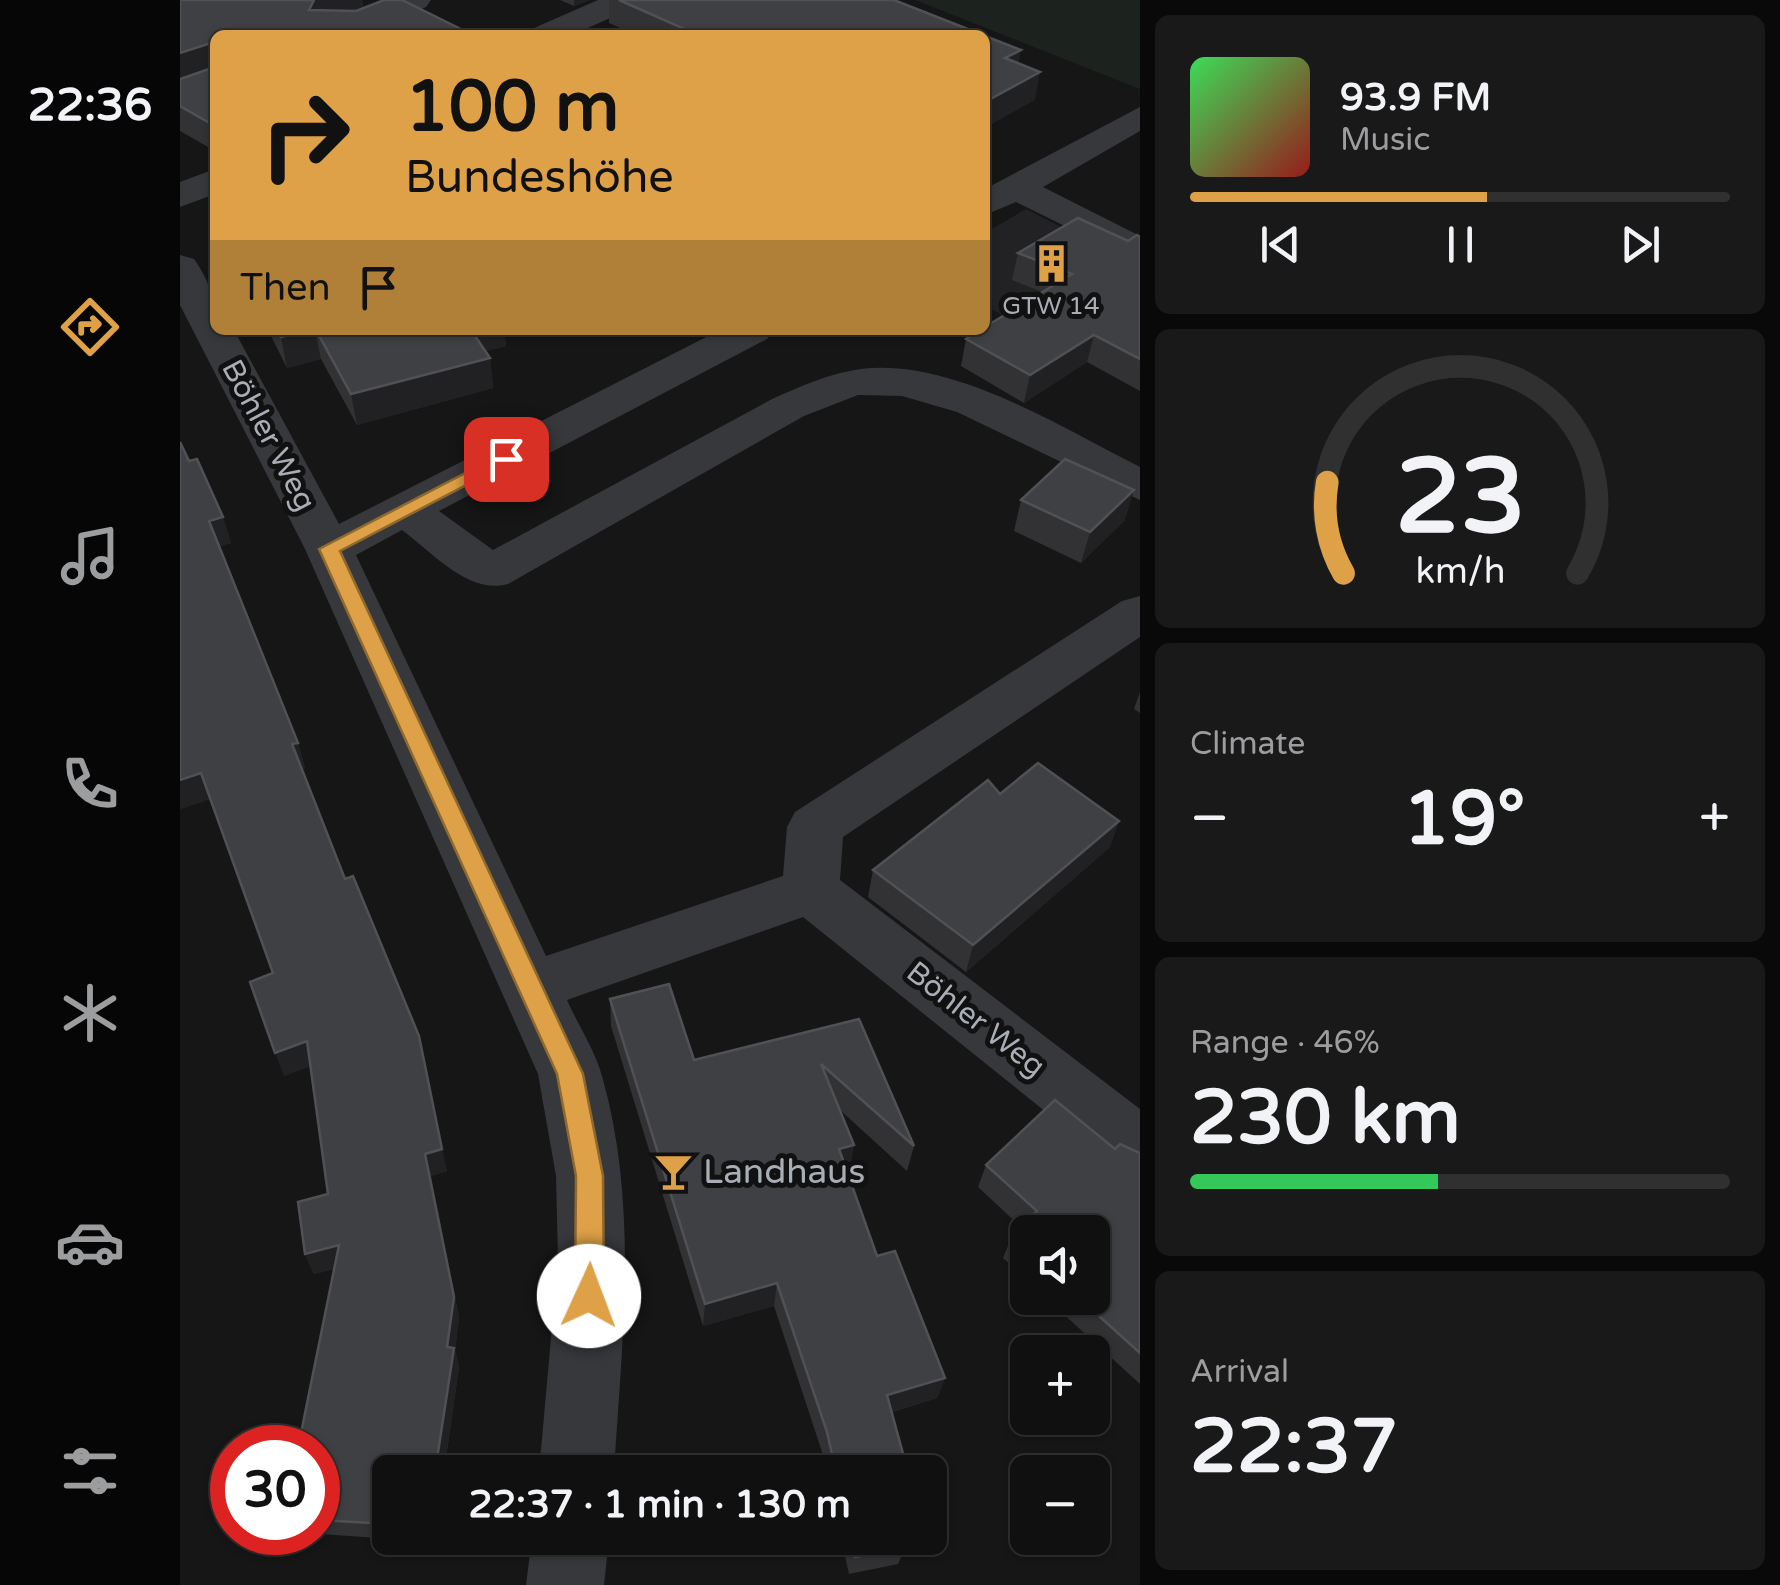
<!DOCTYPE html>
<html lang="en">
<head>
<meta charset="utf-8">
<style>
  body { margin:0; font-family:"Varela Round",sans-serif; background:#19191a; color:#f1f3f6; height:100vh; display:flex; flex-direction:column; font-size:38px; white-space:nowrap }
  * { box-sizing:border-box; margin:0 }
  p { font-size:32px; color:#9c9d9f }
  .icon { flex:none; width:55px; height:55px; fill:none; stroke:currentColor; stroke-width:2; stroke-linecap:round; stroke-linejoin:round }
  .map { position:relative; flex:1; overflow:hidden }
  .drawer { display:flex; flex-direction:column; gap:15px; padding:15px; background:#090909; width:640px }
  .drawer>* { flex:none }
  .top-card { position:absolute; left:30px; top:30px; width:780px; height:305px; border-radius:15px; box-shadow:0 2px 8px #0004,0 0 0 2px #303031; background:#dea147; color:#111; overflow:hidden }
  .tools { position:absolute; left:830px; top:1215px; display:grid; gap:20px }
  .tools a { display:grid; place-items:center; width:100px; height:100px; border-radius:15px; background:#101011; box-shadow:0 2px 8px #0004,0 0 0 2px #303031; font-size:50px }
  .speed { position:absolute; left:30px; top:1425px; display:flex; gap:20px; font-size:50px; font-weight:700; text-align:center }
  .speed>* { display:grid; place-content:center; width:130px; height:130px; border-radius:50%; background:#101011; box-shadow:0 2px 8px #0004,0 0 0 2px #303031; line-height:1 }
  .speed .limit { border:15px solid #d22; background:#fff; color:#111 }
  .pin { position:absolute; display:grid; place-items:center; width:85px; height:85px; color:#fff; margin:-42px; border-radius:20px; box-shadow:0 5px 15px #0006 }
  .me { position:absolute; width:110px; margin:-55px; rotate:2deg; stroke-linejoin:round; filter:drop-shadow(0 0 8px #0008) }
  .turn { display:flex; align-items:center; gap:35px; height:210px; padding:0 30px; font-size:45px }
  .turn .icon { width:130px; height:130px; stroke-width:2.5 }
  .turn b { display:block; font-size:70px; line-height:85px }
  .then { display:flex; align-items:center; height:95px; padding:0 30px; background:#0003; gap:20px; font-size:38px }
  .big { font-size:75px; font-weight:700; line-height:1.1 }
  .drawer .card { flex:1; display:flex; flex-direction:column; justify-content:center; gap:15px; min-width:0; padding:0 35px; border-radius:15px; background:#19191a }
  .drawer .dial { align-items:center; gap:0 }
  .dial svg { height:260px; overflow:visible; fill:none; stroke:#303031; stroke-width:7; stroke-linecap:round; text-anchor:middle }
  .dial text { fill:#f1f3f6; stroke:none }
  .song { display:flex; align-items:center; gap:30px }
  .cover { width:120px; height:120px; border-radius:15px; background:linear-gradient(135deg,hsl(130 70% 55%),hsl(0 70% 35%)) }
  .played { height:10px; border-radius:5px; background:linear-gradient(90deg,#dea147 55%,#303031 55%) }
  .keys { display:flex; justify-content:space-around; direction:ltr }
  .heat { display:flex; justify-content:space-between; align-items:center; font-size:55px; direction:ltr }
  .charge { height:15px; border-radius:8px; background:linear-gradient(90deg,#34c759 46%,#303031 0) }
  .trip { position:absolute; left:192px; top:1455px; width:575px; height:100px; border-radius:15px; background:#101011; box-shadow:0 2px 8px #0004,0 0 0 2px #303031; font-weight:700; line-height:100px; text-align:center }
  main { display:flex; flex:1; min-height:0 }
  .tab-bar { display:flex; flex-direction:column; width:180px; justify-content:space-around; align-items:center; background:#060607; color:#9c9d9f }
  .tab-bar .icon { width:70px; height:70px }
  .tab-bar .active { color:#dea147 }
  .tab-bar b { font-size:45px; color:#f1f3f6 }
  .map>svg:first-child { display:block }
  .built { fill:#222224 }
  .green { fill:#1c221d }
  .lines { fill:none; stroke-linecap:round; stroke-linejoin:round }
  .minor { fill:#37383c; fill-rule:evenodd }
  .wall { fill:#323235 }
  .shaded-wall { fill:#212123 }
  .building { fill:#3f4043; stroke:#4f5155; stroke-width:2.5 }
  .route { fill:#dea147; stroke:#90692e; stroke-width:2.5 }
  .labels { text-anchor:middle; stroke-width:10; stroke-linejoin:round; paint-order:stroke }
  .far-poi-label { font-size:25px; fill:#a9aeb6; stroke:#111112 }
  .street-label { font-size:30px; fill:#a9aeb6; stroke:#111112 }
  .near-poi-label { font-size:35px; fill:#a9aeb6; stroke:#111112; text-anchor:start }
</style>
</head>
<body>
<main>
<nav class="tab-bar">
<b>22:36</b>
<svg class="icon active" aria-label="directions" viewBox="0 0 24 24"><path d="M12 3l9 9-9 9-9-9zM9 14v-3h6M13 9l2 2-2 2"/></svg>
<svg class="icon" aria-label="music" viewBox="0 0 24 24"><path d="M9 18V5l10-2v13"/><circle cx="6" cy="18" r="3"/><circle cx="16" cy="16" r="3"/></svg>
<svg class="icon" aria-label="phone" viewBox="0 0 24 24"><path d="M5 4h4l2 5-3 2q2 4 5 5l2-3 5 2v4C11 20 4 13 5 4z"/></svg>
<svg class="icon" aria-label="climate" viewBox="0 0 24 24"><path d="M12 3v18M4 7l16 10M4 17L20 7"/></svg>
<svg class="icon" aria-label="car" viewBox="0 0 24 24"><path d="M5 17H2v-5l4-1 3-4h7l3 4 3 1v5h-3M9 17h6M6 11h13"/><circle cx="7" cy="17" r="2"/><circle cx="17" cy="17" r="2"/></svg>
<svg class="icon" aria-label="filters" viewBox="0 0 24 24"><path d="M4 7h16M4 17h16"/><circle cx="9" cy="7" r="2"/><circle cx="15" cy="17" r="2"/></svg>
</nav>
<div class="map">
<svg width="960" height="1585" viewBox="0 0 960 1585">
  <rect width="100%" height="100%" fill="#161617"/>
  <path class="built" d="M846,209L938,256L836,322L805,306V233Z"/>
  <path class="green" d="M735,0H960V89Z"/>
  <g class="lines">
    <path class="minor" d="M208,0H251L246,7L180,35H136L141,28Z
      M418,0H460L455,7L392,35H349L354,28Z
      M960,107V131L863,187L960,236V263L836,202L805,215V189Z
      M35,169V194L0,207V182Z
      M0,255L14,259C31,283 35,301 35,330H54L159,524L540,330H593L587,339L259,511L313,550L594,398C622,386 650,373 681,369C772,358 881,427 960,467V500L777,412L722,396L678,395L624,416L328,584C289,595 253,553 222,530L176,555L366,956L603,876L607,827L615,812L942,601L960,596V637L663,837L660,880L960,1109V1178L937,1169L623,917L387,1000C398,1025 415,1050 422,1076C459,1206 442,1340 434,1472H359L378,1260L376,1176L358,1074L125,549L0,305Z
      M352,1538H429L424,1585H346Z"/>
  </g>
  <path class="wall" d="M0,0H182L183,6L172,11L293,35H35V151L0,131Z
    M380,0H409L394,6Z
    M429,0H714L803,35H456L429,23Z
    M960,237V391L907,362L844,403L781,366L786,339L862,292L832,280L838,253L948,241Z
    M88,330H324L326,346L305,351L310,358L313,388L177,425L141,359L107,368Z
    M0,442L9,461L43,517L51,543L40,546L118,743L125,768L122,769L267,1171L251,1176L279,1317L275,1351L279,1367L264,1472H210V1538H254V1542L113,1532H138V1448L154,1269L134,1274L125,1254L148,1194L130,1066L104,1076L93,973L30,799L0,809Z
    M841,500L945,520L901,563L834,531Z
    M960,692V713L954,709Z
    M820,794L939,821L929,848L786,972L688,897L693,870Z
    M430,999L514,1060L679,1019L734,1146L727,1171L660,1110L674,1145L669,1170L667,1171L697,1256L765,1378L757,1398L712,1412L728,1472H646L642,1452L594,1306L523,1326L431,1026Z
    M935,1149L960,1153V1384L866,1298H912L848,1232V1280L823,1258L832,1236L841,1227L798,1187L806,1165Z
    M661,1538H740L736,1546L725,1548L718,1564L669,1574Z"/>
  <path class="shaded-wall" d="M134,0H182L183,6L140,25L129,10Z
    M394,0H409L394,6Z
    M31,43L35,72L0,83V53Z
    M841,50L836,78L825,58Z
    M860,72L855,100L805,128V102Z
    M130,330H135L141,359L107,368L101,337Z
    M288,330H324L326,346L291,355Z
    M914,335L907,362L844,403L850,375Z
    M310,358L313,388L177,425L171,394Z
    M954,490L945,520L901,563L910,532Z
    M43,517L51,543L37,547L29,521Z
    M118,743L125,768L119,770L112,744Z
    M21,773L30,799L0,809V780Z
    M939,821L929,848L786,972L793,945Z
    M239,1036L267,1171L251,1176L279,1317L275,1351L279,1367L264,1472H255L267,1347L245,1154Z
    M127,1041L134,1064L104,1076L95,1053Z
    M674,1145L669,1170L655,1174L659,1149Z
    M159,1245L167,1266L134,1274L125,1254Z
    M597,1283L594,1306L523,1326L525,1304Z
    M765,1378L757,1398L700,1415L707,1395Z"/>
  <path class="building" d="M0,0H134L129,10L176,11L204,0H222L293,35H35V126L0,106V79L32,68L31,43L0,53Z
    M439,0H714L803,35H518Z
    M805,36L841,50L825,58L860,72L805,102Z
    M898,218L948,241L957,235L960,237V359L914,335L850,375L786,339L800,330H805V327L892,274L838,253Z
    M97,330H130L101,337Z
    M136,330H291L310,358L171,394Z
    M0,442L9,461L17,459L43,517L29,521L118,743L112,744L165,879L173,876L239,1036L262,1149L245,1154L274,1297L267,1347L274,1348L255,1472H210V1524L138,1520V1448H118L159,1245L125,1254L118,1202L148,1194L127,1041L95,1053L70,982L93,973L21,773L0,780Z
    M885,459L954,490L910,532L841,500Z
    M858,763L939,821L793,945L693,870L808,780L820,794Z
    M489,984L514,1060L679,1019L734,1146L641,1064L674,1145L659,1149L697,1256L715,1251L765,1378L707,1395L728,1472H656L647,1432L597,1283L525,1304L430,999Z
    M875,1100L935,1149L940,1144L960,1153V1353L899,1298H912V1232H848V1251L832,1236L857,1211L806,1165Z
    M670,1538H723L725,1547L675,1557Z"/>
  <path class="route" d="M320,455L336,459L160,551L403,1074L423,1176L424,1296L419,1306L409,1310L399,1306L395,1296L396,1176L377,1074L139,549Z"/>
  <defs>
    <symbol id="building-bare" viewBox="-9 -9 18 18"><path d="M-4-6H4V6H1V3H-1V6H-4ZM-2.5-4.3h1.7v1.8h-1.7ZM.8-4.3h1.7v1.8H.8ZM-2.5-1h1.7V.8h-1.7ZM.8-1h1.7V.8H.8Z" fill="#dea147" stroke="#111112" stroke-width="2.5" paint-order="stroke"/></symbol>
    <symbol id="bar-bare" viewBox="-9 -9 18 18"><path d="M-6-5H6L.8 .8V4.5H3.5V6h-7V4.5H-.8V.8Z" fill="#dea147" stroke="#111112" stroke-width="2.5" paint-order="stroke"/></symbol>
  </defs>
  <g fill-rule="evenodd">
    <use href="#building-bare" x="844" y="236" width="55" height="55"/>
    <use href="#bar-bare" x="466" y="1144" width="55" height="55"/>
  </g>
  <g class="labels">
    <g class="far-poi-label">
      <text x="871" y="314">GTW 14</text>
    </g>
    <g class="street-label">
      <text transform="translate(89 435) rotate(62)" y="10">Böhler Weg</text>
      <text transform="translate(796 1019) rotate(38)" y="10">Böhler Weg</text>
    </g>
    <g class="near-poi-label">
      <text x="523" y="1183">Landhaus</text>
    </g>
  </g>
</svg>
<div class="tools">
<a><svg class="icon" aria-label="sound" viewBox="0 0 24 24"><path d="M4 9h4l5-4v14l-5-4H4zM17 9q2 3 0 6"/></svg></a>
<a>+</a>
<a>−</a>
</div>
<div class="speed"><div class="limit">30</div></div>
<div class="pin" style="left:326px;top:459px;background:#d93025"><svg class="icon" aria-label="arrive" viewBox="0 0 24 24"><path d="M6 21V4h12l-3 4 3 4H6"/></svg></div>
<svg class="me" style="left:409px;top:1296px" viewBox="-20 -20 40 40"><circle r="19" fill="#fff"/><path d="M0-13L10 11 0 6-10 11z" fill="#dea147"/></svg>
<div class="trip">22:37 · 1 min · 130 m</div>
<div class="top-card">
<div class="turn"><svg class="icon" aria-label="right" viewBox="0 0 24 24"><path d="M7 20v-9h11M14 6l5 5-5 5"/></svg><div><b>100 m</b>Bundeshöhe</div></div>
<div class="then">Then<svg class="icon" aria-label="arrive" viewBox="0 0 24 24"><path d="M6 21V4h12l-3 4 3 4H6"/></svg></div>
</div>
</div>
<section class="drawer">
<div class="card">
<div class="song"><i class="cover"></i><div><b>93.9 FM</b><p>Music</p></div></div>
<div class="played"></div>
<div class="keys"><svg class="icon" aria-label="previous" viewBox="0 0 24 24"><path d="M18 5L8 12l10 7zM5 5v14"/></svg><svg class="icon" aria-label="pause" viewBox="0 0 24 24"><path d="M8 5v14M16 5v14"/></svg><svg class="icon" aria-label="next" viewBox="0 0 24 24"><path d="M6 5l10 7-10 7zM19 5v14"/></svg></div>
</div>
<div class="card dial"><svg viewBox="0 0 100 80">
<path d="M14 69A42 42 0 1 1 86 69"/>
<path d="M14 69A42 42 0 0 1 9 41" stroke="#dea147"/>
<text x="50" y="56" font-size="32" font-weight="700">23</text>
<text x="50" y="72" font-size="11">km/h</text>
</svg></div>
<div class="card"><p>Climate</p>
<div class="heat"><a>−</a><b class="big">19°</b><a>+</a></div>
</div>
<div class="card"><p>Range · 46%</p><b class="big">230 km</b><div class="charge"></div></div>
<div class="card"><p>Arrival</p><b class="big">22:37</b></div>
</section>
</main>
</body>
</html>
